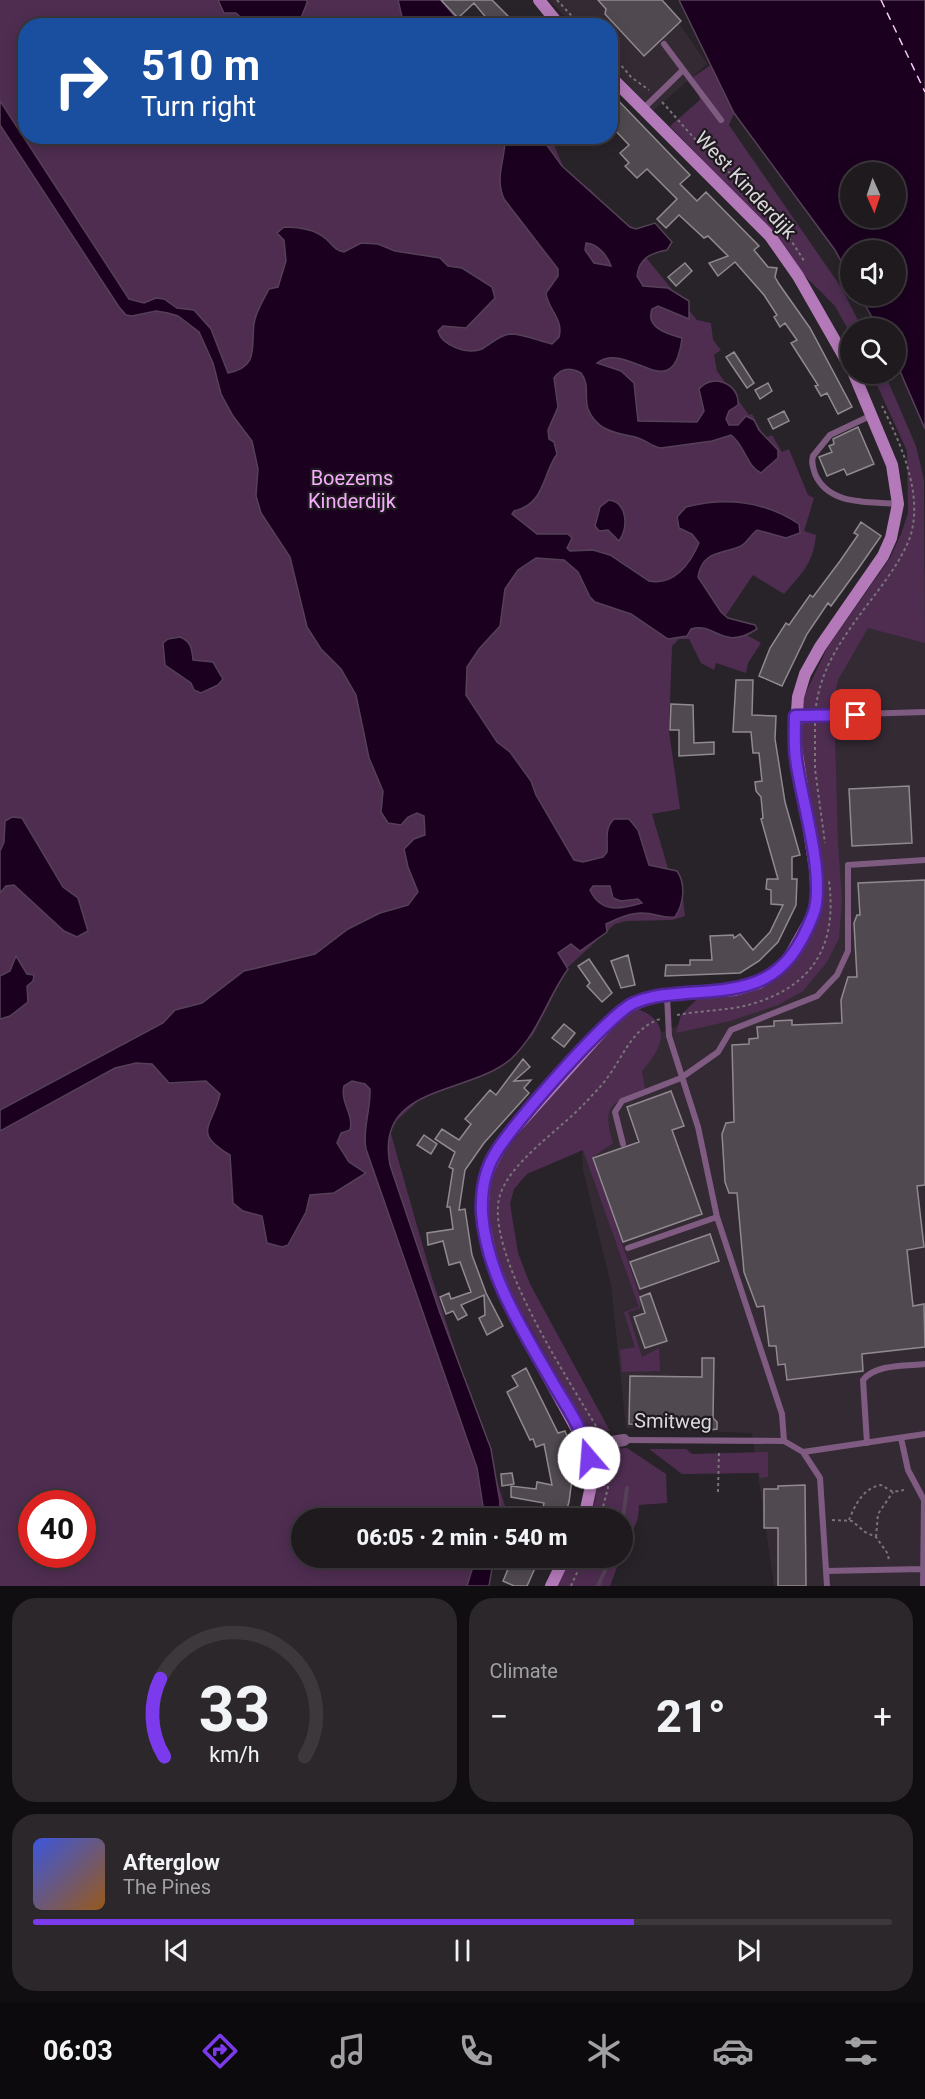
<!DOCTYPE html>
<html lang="en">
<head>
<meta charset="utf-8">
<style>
  body { margin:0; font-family:Roboto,sans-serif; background:#2b272b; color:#f1f3f6; height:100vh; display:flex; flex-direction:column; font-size:22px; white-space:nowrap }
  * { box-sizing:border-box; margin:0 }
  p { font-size:20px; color:#a1a1a4 }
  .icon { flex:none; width:33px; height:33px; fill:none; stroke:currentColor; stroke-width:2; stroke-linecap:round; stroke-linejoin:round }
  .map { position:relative; height:1586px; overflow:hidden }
  .panel { display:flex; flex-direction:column; gap:12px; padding:12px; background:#100e10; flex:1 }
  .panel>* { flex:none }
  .hud { position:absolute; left:18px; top:18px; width:600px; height:126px; border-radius:24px; box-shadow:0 3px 15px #0003,0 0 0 2px #3c383c; background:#1a4fa0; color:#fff; overflow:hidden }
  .needle { width:39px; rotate:177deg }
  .controls { position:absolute; left:840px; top:162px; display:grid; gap:12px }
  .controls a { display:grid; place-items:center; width:66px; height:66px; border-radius:50%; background:#1e1a1e; box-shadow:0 3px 15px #0003,0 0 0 2px #3c383c; font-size:30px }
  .speed { position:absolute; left:18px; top:1490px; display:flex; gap:12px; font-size:30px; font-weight:700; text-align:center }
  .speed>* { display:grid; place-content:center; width:78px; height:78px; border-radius:50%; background:#1e1a1e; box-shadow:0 3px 15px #0003,0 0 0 2px #3c383c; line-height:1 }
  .speed .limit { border:9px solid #d22; background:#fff; color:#111 }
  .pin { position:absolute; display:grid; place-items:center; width:51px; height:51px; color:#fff; margin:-26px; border-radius:12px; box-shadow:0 3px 9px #0006 }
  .me { position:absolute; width:66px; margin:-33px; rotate:342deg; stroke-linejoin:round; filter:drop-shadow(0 0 4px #0008) }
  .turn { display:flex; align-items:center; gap:21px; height:126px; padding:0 24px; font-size:27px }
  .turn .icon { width:78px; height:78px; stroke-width:2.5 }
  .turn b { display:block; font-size:42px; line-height:51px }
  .big { font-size:45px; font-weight:800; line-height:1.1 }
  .panel .tile { flex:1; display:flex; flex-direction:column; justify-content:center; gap:9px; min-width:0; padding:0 21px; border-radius:24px; background:#2b272b }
  .panel .dial { align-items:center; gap:0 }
  .dial svg { height:156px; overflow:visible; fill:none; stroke:#3c383c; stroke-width:7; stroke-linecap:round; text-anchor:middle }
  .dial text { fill:#f1f3f6; stroke:none }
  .song { display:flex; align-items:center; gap:18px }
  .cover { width:72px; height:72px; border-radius:9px; background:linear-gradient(135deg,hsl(230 70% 55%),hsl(30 70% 35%)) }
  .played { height:6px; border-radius:3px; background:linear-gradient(90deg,#7c3aed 70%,#3c383c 70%) }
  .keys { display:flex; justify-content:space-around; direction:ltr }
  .heat { display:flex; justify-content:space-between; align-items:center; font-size:33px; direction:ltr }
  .panel .tiles { flex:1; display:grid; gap:12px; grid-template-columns:1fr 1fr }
  .tile:last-child { grid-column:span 2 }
  .trip { position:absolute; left:291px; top:1508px; width:342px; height:60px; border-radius:30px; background:#1e1a1e; box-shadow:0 3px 15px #0003,0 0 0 2px #3c383c; font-weight:800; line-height:60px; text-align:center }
  .dock { display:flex; height:96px; justify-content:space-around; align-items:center; background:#0c0a0c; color:#a1a1a4 }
  .dock .icon { width:42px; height:42px }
  .dock .active { color:#7c3aed }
  .dock b { font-size:27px; color:#f1f3f6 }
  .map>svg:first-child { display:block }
  .built { fill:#342a34 }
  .green { fill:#4e2d51; fill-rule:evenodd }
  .water { fill:#1b001f; stroke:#554157; stroke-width:1.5; fill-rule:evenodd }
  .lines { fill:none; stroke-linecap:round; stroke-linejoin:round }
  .stream { stroke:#554157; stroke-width:4 }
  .ferry { stroke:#f7cafa; stroke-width:1.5; stroke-dasharray:8 6; stroke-linecap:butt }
  .building { fill:#504a50; stroke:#908a90; stroke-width:1.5 }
  .path { stroke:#787478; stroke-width:2; stroke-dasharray:3 3; stroke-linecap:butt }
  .lane { stroke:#7f5b82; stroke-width:6 }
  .street { stroke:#7f5b82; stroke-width:12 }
  .secondary { stroke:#b379b8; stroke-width:12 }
  .route-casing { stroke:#51269a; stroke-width:15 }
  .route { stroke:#7c3aed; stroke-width:10 }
  .labels { text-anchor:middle; stroke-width:4.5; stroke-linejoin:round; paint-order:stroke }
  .street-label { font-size:20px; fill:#dbd8db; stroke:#1f1a1f }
  .park-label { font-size:20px; fill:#f7adfd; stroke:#1f1a1f }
</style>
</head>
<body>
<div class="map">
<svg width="925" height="1586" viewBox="0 0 925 1586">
  <rect width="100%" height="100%" fill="#282328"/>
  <path class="built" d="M549,0H663L707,64L653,111L611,66L610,26L573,25Z
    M925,573V1586H774L752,1433L626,1428L611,1285L583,1170L580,1108L641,1042L800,969L824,903L811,713L889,576Z"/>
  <path class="green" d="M0,0H440L462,25L26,26V136L551,137L566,174L591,190L697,320L711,323L713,340L721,350L714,355L717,371L749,415L752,414L765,438L772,435L782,452L789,449L808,495L814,498L804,531L816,535C813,564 802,573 784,594L753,575L722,621L761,643L748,663L746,673L716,663L714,670L701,663L689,639H679L672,646L669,731L680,809L652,814L672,882L681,881L685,916L672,920L626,921L615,924L568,967L533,1035L509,1060L476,1078L424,1096L389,1127L431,1275L506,1509L503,1518H302V1557H490L481,1586H0ZM32,1503H82V1554H32Z
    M711,65L734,113L729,125L841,287L862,328H850V333L835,306L798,269L748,207L670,126L700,100L693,77Z
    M872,374H885L916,446L924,480L925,643L868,628L838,680L834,699L838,845L842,900L839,938L827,962L803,991L778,1005L730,1021L676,1033L681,1015L699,997L725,995L790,962L807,941L820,908L821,865L800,752L801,703L827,648L890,558L901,534L908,513L907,451Z
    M635,1008C673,1021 664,1047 642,1071L645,1089C610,1103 602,1105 613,1143L593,1157L641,1300L640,1308L628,1312L642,1357L659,1348L660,1371L622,1372L620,1350L635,1347L624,1312L639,1307L583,1150L527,1174L514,1189L510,1204L518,1253L530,1284L610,1431L587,1430L525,1318L504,1285L483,1197L496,1161L613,1022Z
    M627,1448L666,1474L667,1503L639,1505L638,1518L623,1555L622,1518H589C592,1510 595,1503 596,1495C600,1469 592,1450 627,1448Z
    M649,1449H686L692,1454L768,1452V1477L760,1478L759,1473L682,1474Z
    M572,1557H621L610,1586H556Z"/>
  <path class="water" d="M218,0H307V3L298,25L250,26L236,13H224Z
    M398,0H441L462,25H404Z
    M679,0H925V429L896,362V328H878L860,296H896V250H850V278L835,250L734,113ZM850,172H896V218H850Z
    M0,101L129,299L144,303L156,298L164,299L177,308L194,310L211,329L228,373C259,367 251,348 254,324C255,313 264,299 269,289L278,287L286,261L284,240L277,233L284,227C297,227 315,229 326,239C333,245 334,250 344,252L361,243L378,244L395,251L440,258L448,266L462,268L492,287L495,298L466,328L443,326L438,331C442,346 468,355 482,349C491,344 499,335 511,334C523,334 539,341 552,344L559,337C564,319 548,310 546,293L558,276V269L504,199C494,176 506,159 505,137H541L562,166L630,227L636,229L655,223L672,242L667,250C651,253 639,258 637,276L643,286L668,288L689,301V319L658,306L652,309C645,328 668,334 682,338C673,410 629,339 597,363L621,371L634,383L638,421L697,422L704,411L699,389C712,373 740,383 738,405L729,411L726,419L729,425H738L746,416L754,420L759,430L778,450V458L761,473C746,466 745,445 731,435L712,441L661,448C651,447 645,439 635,437C616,433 597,431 588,409C584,397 590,384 581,373C570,367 561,368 554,378L558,407L548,430L549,439L554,442L557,454C542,475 545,504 514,511L512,514L537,534H568L572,538L567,548L570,551L593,550L610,555L649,581C674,586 690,564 699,543L692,534L679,528L677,517L686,507C725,497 765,501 799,524L800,533L786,538L757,530C750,535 747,544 739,547C721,554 702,551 698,577L721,612L728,618L755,625L757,629C722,652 715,621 691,629L687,636L668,639L631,614L595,602L590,597L578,572L564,560L536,558L518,570L505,589L500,626L479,649L467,667L466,695L497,742L510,752L531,781L536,795L574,860L583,862L603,857L607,852C608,839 604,829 614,819H629L638,830L649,865L677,871C686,884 684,904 675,917C663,919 655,913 643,913C632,912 616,919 606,924L607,932L580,951L571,944L558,953L568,969C547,998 539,1032 512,1058C470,1096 374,1083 390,1165L440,1313L491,1449L500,1502L499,1518H482L483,1506L477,1468L366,1149C362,1129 371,1110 370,1089L365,1084L352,1081L344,1086C340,1103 354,1114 350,1130L341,1133L337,1143L349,1162L366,1173L334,1193L310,1195L306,1212L288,1245L282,1247L267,1243L262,1216L243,1211L233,1203L230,1155C192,1132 212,1128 220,1094L206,1081L169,1083L152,1064L136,1063L115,1068L0,1131V1110L163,1023L175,1010L202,1003L244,971L315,954L348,929L380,913L408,905L418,892L408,867L404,849L414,839L425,835L424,816L417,813L408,817L401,825L388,823L381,812L383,791L369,758L356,695L341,669L321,649L307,627L290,557L261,513L256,496L258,469L252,441L233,416L221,394L213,363L199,332L178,316L168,313L156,311L132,316L126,315L119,307L0,125ZM586,243C598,244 607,255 611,266L594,263L585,250ZM593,886H610L613,898L621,901L638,899L642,903C621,909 601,914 590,890Z
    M609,500C627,502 629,528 619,541L608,530L599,531L595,526L600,507Z
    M180,637C191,641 192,649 193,660L213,662L223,679L218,685L201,693L194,690L191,683L165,665L163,643L168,639Z
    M12,817L22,818L63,887L78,898L88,931L77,937L64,931L14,885L6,886L0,893V851L4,842L5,821Z
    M16,956L27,974L34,975L33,981L27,986L28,1002L10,1016L0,1019V976L10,971Z
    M476,1557H494L489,1586H467Z"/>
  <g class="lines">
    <path class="stream" d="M622,1526L627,1488
      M598,1586L611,1557"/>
    <path class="ferry" d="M881,0L925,92"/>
  </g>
  <path class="building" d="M441,0H492L518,26H493L474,3L458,18Z
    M598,0H662L681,21L644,56L605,14L606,9Z
    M610,92L690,175L680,184L697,201L706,192L759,246L754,250L768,267L777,268L775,277L779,284L810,328L852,407L838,414L827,393L821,396L815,386L818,385L791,343L797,340L785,323L780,327L774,317L777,315L764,295L735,262L718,276L709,263L728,256L708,236L704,238L679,215L666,228L657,219L677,199L647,169L637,178L625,166L629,163L620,153L629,145L610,125Z
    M685,263L692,271L676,286L668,277Z
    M734,352L754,383L747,388L726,357Z
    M768,383L772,391L760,399L755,390Z
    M784,411L789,421L773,429L768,419Z
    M858,427L874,464L847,475L844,469L827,476L819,457L832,452L829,446L834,444L833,439Z
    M861,522L881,536L858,569L831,606L828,603L807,634L782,686L759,676L770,648L786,623L789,625L810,595L813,597L840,561L858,535L854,533Z
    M736,680H753L752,715L776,716L775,739L785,802L800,855L792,857V879H797L796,905L778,942L759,961L740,973L665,976L666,965H690V960H712L710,936L733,935L734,938L740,934L753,950L770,932L783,905L771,904V890L766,889L767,879H778L761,819L763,818L761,797L756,791L755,782L762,781L759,753H753L751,732H733Z
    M671,704L693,705L694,743L714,742V754L679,756V730H670Z
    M909,786L912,843L852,846L849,789Z
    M925,880V1185L917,1186L924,1247L907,1250L913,1306L924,1304L925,1347L862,1354L863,1371L787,1380L785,1364L778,1365L776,1346H769L764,1306L757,1307L744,1272L737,1193H729L725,1182L722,1134L726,1123L734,1122L732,1045L749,1044V1039L758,1038L757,1027L774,1026V1021L792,1020V1025L842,1023L841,1000L848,977H857L854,923L857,915H860L858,883Z
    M628,955L635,985L621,988L611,961Z
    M589,959L612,993L602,1002L587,986L590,983L578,966Z
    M564,1024L575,1033L564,1047L552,1038Z
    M523,1059L530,1067L514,1081L531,1080L524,1088L529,1093L484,1143L465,1170L459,1210L465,1209L472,1255L486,1293L503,1326L487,1335L479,1318L485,1315L484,1295L461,1305L467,1315L458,1320L453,1311L446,1314L440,1297L449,1293L451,1299L471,1292L460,1262L449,1265L443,1241L428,1245L427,1233L453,1229L450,1207H447L453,1169L449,1167L455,1152L435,1139L442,1129L459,1140L471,1124L465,1119L490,1090L496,1095Z
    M671,1091L684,1126L672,1130L702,1214L623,1242L593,1158L639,1142L627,1107Z
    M424,1135L437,1144L431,1154L417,1145Z
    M710,1234L719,1261L640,1289L630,1262Z
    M650,1293L667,1341L645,1348L634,1317L645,1313L640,1297Z
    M702,1358H714L713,1418L717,1422V1429L709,1430L705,1425L629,1424L630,1376L702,1377Z
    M526,1368L558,1433L565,1431L571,1446L568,1447L572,1479L569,1502L564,1518L541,1516L544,1503L511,1497V1486L536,1489L537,1482L552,1485L544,1444L536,1447L533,1439L530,1440L507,1392L518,1386L512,1376Z
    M512,1473L514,1484L502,1486L501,1474Z
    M805,1485L806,1586H778V1528H764V1489H778V1486Z
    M513,1557H540L527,1586H514L503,1581Z"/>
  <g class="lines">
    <path class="path" d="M557,0L581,26
      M610,52L631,77L649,90
      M662,102C675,116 686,130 699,143C737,181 777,214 804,261
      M816,706C821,672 836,648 856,620C874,595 897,569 909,540C925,497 901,444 882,406
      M815,723V769L825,843
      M677,1015C703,1010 730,1011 755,1003C816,984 837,942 829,881
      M599,1431C570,1382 483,1251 500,1195C511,1161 561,1129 586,1102C593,1094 601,1087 607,1078C624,1056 631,1029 660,1019
      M718,1492L719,1450
      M600,1518L608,1488L606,1454
      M832,1520L852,1521L865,1532L876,1537L888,1554L889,1562
      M849,1520C855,1505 863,1488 881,1485L893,1492L904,1490
      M876,1537L878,1514L893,1492
      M571,1586L584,1557"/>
    <path class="lane" d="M664,44L721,120
      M643,109L683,70
      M872,415L830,435L813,456C811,463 813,467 815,474C829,506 868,501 898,504
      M796,716L925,712
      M667,995L669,1036L698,1127L717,1217L782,1414L784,1441L803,1452L820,1478L827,1586
      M623,1144L615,1112L622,1101L681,1078L718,1052L731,1030L817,996L837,975L848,951V865L925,860
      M628,1248L717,1217
      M901,1438L908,1470L924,1500L923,1586
      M624,1440L784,1441
      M867,1443L863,1380C875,1364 906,1366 925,1364
      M803,1452L925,1434
      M826,1571L923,1569"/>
    <path class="street" d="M586,1446L624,1440"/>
    <path class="secondary" d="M539,0L560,26
      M610,76L770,236L798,276L850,367
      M584,1518L591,1486L586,1446L515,1317L492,1261L482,1215L485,1177L502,1143L621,1010L655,996L735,990L759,983L787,961L813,915L817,902L815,869L795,741L798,697L805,674L820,647L883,556L891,538L898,504L892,465L854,374
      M551,1586L565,1557"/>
  </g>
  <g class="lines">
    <defs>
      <path id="route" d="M589,1458C584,1432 568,1408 554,1385C524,1332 487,1276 482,1214C481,1193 484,1172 495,1154C509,1128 610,1013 634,1003C651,995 668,995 686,993C753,989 786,984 813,915C827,880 801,799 796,759C794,745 795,730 795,716L856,715"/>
    </defs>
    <use href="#route" class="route-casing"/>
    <use href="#route" class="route"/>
  </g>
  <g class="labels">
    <g class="street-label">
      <text transform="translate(746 185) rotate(47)" y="7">West Kinderdijk</text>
      <text transform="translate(673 1421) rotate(1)" y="7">Smitweg</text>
    </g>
    <g class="park-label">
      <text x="352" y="485">Boezems<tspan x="352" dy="23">Kinderdijk</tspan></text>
    </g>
  </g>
</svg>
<div class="controls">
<a><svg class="needle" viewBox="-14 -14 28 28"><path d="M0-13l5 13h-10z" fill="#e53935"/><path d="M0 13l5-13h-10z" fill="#a1a1a4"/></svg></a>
<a><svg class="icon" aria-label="sound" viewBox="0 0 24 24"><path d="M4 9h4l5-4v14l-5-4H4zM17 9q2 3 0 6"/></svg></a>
<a><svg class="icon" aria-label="search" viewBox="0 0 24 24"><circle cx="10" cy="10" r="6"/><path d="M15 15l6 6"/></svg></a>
</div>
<div class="speed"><div class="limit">40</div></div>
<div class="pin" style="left:856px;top:715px;background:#d93025"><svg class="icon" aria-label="arrive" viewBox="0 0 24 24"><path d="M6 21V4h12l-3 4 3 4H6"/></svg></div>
<svg class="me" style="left:589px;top:1458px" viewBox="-20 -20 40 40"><circle r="19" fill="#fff"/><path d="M0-13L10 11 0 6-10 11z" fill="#7c3aed"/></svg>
<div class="trip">06:05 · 2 min · 540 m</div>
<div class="hud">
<div class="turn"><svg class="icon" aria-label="right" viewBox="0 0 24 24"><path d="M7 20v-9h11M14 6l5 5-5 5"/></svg><div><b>510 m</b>Turn right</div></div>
</div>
</div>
<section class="panel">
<div class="tiles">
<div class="tile dial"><svg viewBox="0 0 100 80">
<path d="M14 69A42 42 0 1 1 86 69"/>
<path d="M14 69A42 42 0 0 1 12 29" stroke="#7c3aed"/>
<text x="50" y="56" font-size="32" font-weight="700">33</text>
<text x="50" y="72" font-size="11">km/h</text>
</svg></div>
<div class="tile"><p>Climate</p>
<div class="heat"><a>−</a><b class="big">21°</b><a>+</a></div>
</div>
<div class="tile">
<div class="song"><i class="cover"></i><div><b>Afterglow</b><p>The Pines</p></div></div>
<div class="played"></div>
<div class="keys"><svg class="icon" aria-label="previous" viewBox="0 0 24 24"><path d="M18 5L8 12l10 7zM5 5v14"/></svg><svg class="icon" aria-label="pause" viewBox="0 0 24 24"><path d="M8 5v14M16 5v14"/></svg><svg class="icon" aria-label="next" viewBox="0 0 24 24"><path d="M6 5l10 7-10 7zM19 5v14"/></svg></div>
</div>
</div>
</section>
<nav class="dock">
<b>06:03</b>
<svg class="icon active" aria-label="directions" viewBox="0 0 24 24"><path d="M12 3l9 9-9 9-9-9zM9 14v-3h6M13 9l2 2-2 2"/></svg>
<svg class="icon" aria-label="music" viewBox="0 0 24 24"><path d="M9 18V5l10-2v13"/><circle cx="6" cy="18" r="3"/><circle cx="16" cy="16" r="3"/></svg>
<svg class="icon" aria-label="phone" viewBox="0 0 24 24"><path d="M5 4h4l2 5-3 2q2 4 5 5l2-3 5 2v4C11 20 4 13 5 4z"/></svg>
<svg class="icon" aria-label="climate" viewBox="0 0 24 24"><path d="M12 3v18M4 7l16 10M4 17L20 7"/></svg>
<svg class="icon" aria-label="car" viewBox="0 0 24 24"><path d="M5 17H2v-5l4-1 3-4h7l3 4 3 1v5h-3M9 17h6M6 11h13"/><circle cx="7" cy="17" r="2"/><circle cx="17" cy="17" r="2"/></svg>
<svg class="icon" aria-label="filters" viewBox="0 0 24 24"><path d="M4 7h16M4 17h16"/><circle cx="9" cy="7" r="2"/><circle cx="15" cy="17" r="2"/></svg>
</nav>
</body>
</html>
